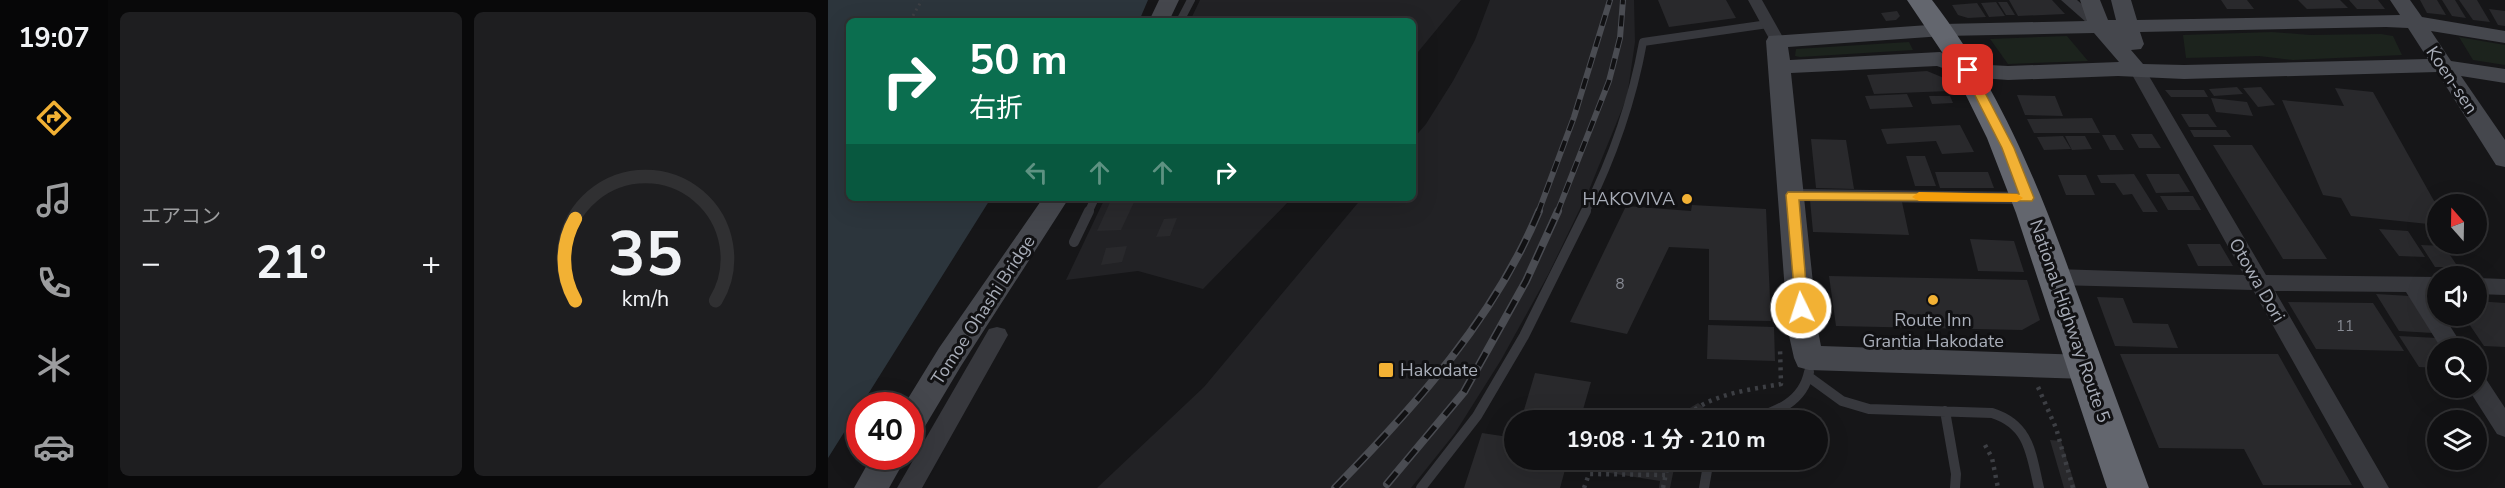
<!DOCTYPE html>
<html lang="ja">
<head>
<meta charset="utf-8">
<style>
  body { margin:0; font-family:"Nunito Sans","Noto Sans JP",sans-serif; background:#1e1e20; color:#f1f3f6; height:100vh; display:flex; flex-direction:column; font-size:22px; white-space:nowrap }
  * { box-sizing:border-box; margin:0 }
  p { font-size:20px; color:#9c9d9f }
  .icon { flex:none; width:33px; height:33px; fill:none; stroke:currentColor; stroke-width:2; stroke-linecap:round; stroke-linejoin:round }
  .map { position:relative; flex:1; overflow:hidden }
  .side { display:flex; flex-direction:column; gap:12px; padding:12px; background:#09090a; width:720px }
  .side>* { flex:none }
  .banner { position:absolute; left:18px; top:18px; width:570px; height:183px; border-radius:9px; box-shadow:0 6px 24px #0002,0 0 0 2px #303032; background:#0b6e4f; color:#fff; overflow:hidden }
  .needle { width:39px; rotate:340deg }
  .tools { position:absolute; left:1599px; top:194px; display:grid; gap:12px }
  .tools a { display:grid; place-items:center; width:60px; height:60px; border-radius:50%; background:#101012; box-shadow:0 6px 24px #0002,0 0 0 2px #303032; font-size:30px }
  .speed { position:absolute; left:18px; top:392px; display:flex; gap:12px; font-size:30px; font-weight:700; text-align:center }
  .speed>* { display:grid; place-content:center; width:78px; height:78px; border-radius:50%; background:#101012; box-shadow:0 6px 24px #0002,0 0 0 2px #303032; line-height:1 }
  .speed .limit { border:9px solid #d22; background:#fff; color:#111 }
  .pin { position:absolute; display:grid; place-items:center; width:51px; height:51px; color:#fff; margin:-26px; border-radius:12px; box-shadow:0 3px 9px #0006 }
  .me { position:absolute; width:66px; margin:-33px; rotate:356deg; stroke-linejoin:round; filter:drop-shadow(0 0 4px #0008) }
  .turn { display:flex; align-items:center; gap:21px; height:126px; padding:0 24px; font-size:27px }
  .turn .icon { width:78px; height:78px; stroke-width:2.5 }
  .turn b { display:block; font-size:42px; line-height:51px }
  .lanes { display:flex; align-items:center; height:57px; padding:0 24px; background:#0003; justify-content:center; gap:30px; direction:ltr }
  .lanes .off { opacity:.35 }
  .big { font-size:45px; font-weight:700; line-height:1.1 }
  .side .tile { flex:1; display:flex; flex-direction:column; justify-content:center; gap:9px; min-width:0; padding:0 21px; border-radius:9px; background:#1e1e20 }
  .side .dial { align-items:center; gap:0 }
  .dial svg { height:156px; overflow:visible; fill:none; stroke:#303032; stroke-width:7; stroke-linecap:round; text-anchor:middle }
  .dial text { fill:#f1f3f6; stroke:none }
  .heat { display:flex; justify-content:space-between; align-items:center; font-size:33px; direction:ltr }
  .side .tiles { flex:1; display:grid; gap:12px; grid-template-columns:repeat(2,1fr) }
  .trip { position:absolute; left:676px; top:410px; width:324px; height:60px; border-radius:30px; background:#101012; box-shadow:0 6px 24px #0002,0 0 0 2px #303032; font-weight:700; line-height:60px; text-align:center }
  main { display:flex; flex:1; min-height:0 }
  .dock { display:flex; flex-direction:column; width:108px; justify-content:space-around; align-items:center; background:#060607; color:#9c9d9f }
  .dock .icon { width:42px; height:42px }
  .dock .on { color:#f2b134 }
  .dock b { font-size:27px; color:#f1f3f6 }
  .map>svg:first-child { display:block }
  .built { fill:#222225 }
  .green { fill:#1c231d }
  .water { fill:#2c353c }
  .building { fill:#29292c }
  .lines { fill:none; stroke-linecap:round; stroke-linejoin:round }
  .path-far1 { stroke:#3d3f44; stroke-width:3; stroke-dasharray:2 4; stroke-linecap:butt }
  .path { stroke:#3d3f44; stroke-width:4.5; stroke-dasharray:3 5; stroke-linecap:butt }
  .lane-far1 { stroke:#37383d; stroke-width:8 }
  .lane { stroke:#37383d; stroke-width:10 }
  .street { fill:#37383d; fill-rule:evenodd }
  .secondary { fill:#45474d; fill-rule:evenodd }
  .highway { fill:#63666e; fill-rule:evenodd }
  .rail-far1-casing { stroke:#4a4c52; stroke-width:6 }
  .rail-casing { stroke:#4a4c52; stroke-width:8 }
  .rail-far1 { stroke:#111113; stroke-width:4; stroke-dasharray:11; stroke-linecap:butt }
  .rail { stroke:#111113; stroke-width:5; stroke-dasharray:15; stroke-linecap:butt }
  .route { fill:#f2b134; stroke:#9d7322; stroke-width:1.5 }
  .slow { fill:#f59e0b }
  .poi-dot { fill:#f2b134; stroke:#111113; stroke-width:2 }
  .labels { text-anchor:middle; stroke-width:6; stroke-linejoin:round; paint-order:stroke }
  .number-label { font-size:15px; fill:#888b94 }
  .street-label { font-size:18px; fill:#a8adb8; stroke:#111113 }
  .poi-label { font-size:18px; fill:#a8adb8; stroke:#111113; text-anchor:end }
</style>
</head>
<body>
<main>
<nav class="dock">
<b>19:07</b>
<svg class="icon on" aria-label="directions" viewBox="0 0 24 24"><path d="M12 3l9 9-9 9-9-9zM9 14v-3h6M13 9l2 2-2 2"/></svg>
<svg class="icon" aria-label="music" viewBox="0 0 24 24"><path d="M9 18V5l10-2v13"/><circle cx="6" cy="18" r="3"/><circle cx="16" cy="16" r="3"/></svg>
<svg class="icon" aria-label="phone" viewBox="0 0 24 24"><path d="M5 4h4l2 5-3 2q2 4 5 5l2-3 5 2v4C11 20 4 13 5 4z"/></svg>
<svg class="icon" aria-label="climate" viewBox="0 0 24 24"><path d="M12 3v18M4 7l16 10M4 17L20 7"/></svg>
<svg class="icon" aria-label="car" viewBox="0 0 24 24"><path d="M5 17H2v-5l4-1 3-4h7l3 4 3 1v5h-3M9 17h6M6 11h13"/><circle cx="7" cy="17" r="2"/><circle cx="17" cy="17" r="2"/></svg>
</nav>
<section class="side">
<div class="tiles">
<div class="tile"><p>エアコン</p>
<div class="heat"><a>−</a><b class="big">21°</b><a>+</a></div>
</div>
<div class="tile dial"><svg viewBox="0 0 100 80">
<path d="M14 69A42 42 0 1 1 86 69"/>
<path d="M14 69A42 42 0 0 1 14 27" stroke="#f2b134"/>
<text x="50" y="56" font-size="32" font-weight="700">35</text>
<text x="50" y="72" font-size="11">km/h</text>
</svg></div>
</div>
</section>
<div class="map">
<svg width="1677" height="488" viewBox="0 0 1677 488">
  <rect width="100%" height="100%" fill="#161618"/>
  <path class="built" d="M372,0H633L585,58V21H362Z
    M662,0H806L807,42L799,97L761,190L720,275L673,360L627,433L583,488H269L376,387L534,198H585V139L598,124L625,81L647,40Z
    M277,198H464L375,289L310,271L238,280Z"/>
  <path class="green" d="M1444,32L1482,35L1553,34L1565,36L1574,55L1465,60L1431,56L1358,58L1355,35Z
    M1239,36L1260,61L1180,64L1162,39Z
    M1631,37L1677,45V65L1645,60Z
    M1081,42L1085,50L972,57L967,56L968,49Z"/>
  <path class="water" d="M0,0H320L311,21H21V198H163L0,458Z"/>
  <path class="building" d="M830,0H898L908,18L841,27Z
    M1181,0H1224L1237,14L1190,16Z
    M1393,0H1419L1426,9H1399Z
    M1470,0H1512L1520,8L1479,9Z
    M1521,0H1550L1557,9H1529Z
    M1592,0H1609L1618,15L1599,13Z
    M1614,0H1627L1638,18L1624,16Z
    M1631,0H1649L1662,22L1645,20Z
    M1168,2L1177,16L1161,17L1153,3Z
    M1170,2H1179L1187,15H1178Z
    M1149,3L1158,17L1140,18L1130,15L1124,5Z
    M1661,9L1677,11V26L1670,25Z
    M1069,11L1072,16L1068,20L1058,21L1053,13Z
    M1099,71L1116,78L1121,91L1046,94L1039,75Z
    M1409,87L1415,94L1386,96L1381,89Z
    M1433,87L1447,105L1430,107L1415,88Z
    M1507,88L1545,92L1610,208V225L1523,216L1513,198L1495,195L1454,100L1516,106Z
    M1337,90H1376L1380,97H1343Z
    M1079,94L1085,107L1042,109L1037,96Z
    M1189,95L1227,96L1235,116L1197,115Z
    M1101,96H1122L1125,103L1104,104Z
    M1383,98L1419,102L1425,116L1388,112Z
    M1353,114H1380L1389,127H1361Z
    M1264,118L1272,133H1206L1199,119Z
    M1132,125L1146,152L1114,154L1108,141L1059,144L1053,129Z
    M1362,130H1398L1403,137H1366Z
    M1303,134H1324L1333,148H1311Z
    M1274,135H1287L1296,150H1282Z
    M1235,136L1243,149L1216,150L1209,137Z
    M1237,136H1257L1264,149L1244,150Z
    M983,139L1018,140L1026,189L988,188Z
    M1385,145H1424L1499,259H1455Z
    M1078,156H1097L1108,186H1087Z
    M1107,172H1160L1166,188H1112Z
    M1306,174L1330,212H1315L1304,194L1295,195L1287,183H1273L1269,175Z
    M1318,174H1351L1362,192L1328,193Z
    M1230,175H1258L1267,195H1238Z
    M1332,196H1365L1373,210H1340Z
    M284,198H308L293,230L269,231Z
    M982,200L1074,202L1081,235L985,232Z
    M864,205L938,209L943,321L881,320V249L841,247L799,334L742,322L798,206L863,211Z
    M349,218L342,236L328,237L336,219Z
    M1551,229L1580,231L1597,257L1571,256Z
    M1142,239L1186,241L1196,272L1150,271Z
    M1359,244H1392L1405,266H1370Z
    M1593,245L1616,246L1630,267H1607Z
    M299,246L294,262L273,265L278,248Z
    M1001,276L1199,280L1212,320L1194,330L1008,326Z
    M1548,294L1582,296L1605,333L1571,331Z
    M1269,297L1295,298L1305,323L1340,324L1350,348L1287,346Z
    M1648,301L1677,303V347L1656,346L1635,315H1648Z
    M1460,302L1545,303L1576,351L1488,349Z
    M880,325L946,327L947,361L879,359Z
    M1571,336L1609,338L1616,348H1610V368L1591,367Z
    M1292,354H1450L1524,485H1435L1416,449L1331,448Z
    M707,373L763,382L752,420H693Z
    M870,403L876,408L862,420H849L857,411Z
    M654,433L687,438V459H761L836,470L837,459H848L842,488H831L832,481L738,466L732,488H636Z
    M1222,440L1233,441L1248,488H1236Z"/>
  <g class="lines">
    <path class="path-far1" d="M82,21L94,0"/>
    <path class="path" d="M1210,387L1228,428L1245,488
      M855,420C878,394 921,390 953,384L952,348
      M1157,445L1164,458L1170,488
      M756,488L761,474L837,475
      M835,488L841,459"/>
    <path class="lane-far1" d="M352,21L363,0
      M260,213L267,198
      M757,213C785,157 804,103 815,42L940,24"/>
    <path class="lane" d="M246,242L261,211
      M981,377L1014,401L1041,409L1164,413C1202,425 1203,454 1211,488
      M1117,411L1128,474L1127,488
      M923,420C949,411 975,402 981,372
      M593,488L649,416L696,336L758,211
      M876,488L881,459"/>
    <path class="street" d="M920,0H934L957,41L954,44H944Z
      M1233,0H1249L1280,27L1272,32L1267,30Z
      M1310,66L1318,71L1438,275L1610,277V293H1600L1610,307V315H1615L1636,348H1613L1578,292L1447,291L1561,488H1536L1425,290L1227,285L1220,282L1217,277L1220,272L1227,269L1416,275L1302,71Z
      M964,189L1200,192L1207,194L1209,198L1207,202L1200,204L964,201L957,199L955,195L957,191Z
      M1648,278L1677,279V295L1648,294Z
      M169,327L177,329L180,335L94,488H69L161,329Z
      M1648,374L1656,376L1677,408V437L1669,434L1639,387H1648Z"/>
    <path class="secondary" d="M331,0H351L341,21H321Z
      M1252,0H1272L1280,20H1288L1283,0H1303L1309,20L1572,15L1562,0H1582L1594,17L1677,31V43L1603,31L1623,61L1677,69V83L1633,76L1677,140V167L1668,165L1609,72L1356,79L1290,76L1180,80L1140,77L1109,66L963,73L990,331L993,346L1259,355L1270,358L1274,367L1270,376L1259,379L981,370L970,367L966,358L960,331L938,41L941,36L1115,24L1259,21ZM1558,27L1580,28L1600,59L1356,65L1315,64L1303,50L1313,49L1316,44L1312,32ZM1266,33L1291,62L1180,66L1143,64L1112,52L962,60L960,47L1115,36Z
      M215,198H241L133,366L93,433L82,437V405H76L111,348Z
      M44,456H79L61,488H26Z"/>
    <path class="highway" d="M1079,0H1104C1173,90 1211,186 1249,292C1273,357 1297,423 1321,488H1279L1188,213L1159,138L1124,67Z"/>
    <defs>
      <path id="rail-far1" d="M710,213L746,117L782,0
        M729,213L781,81L792,38L795,0"/>
      <path id="rail" d="M559,484L636,392L698,281L730,211
        M507,488C587,406 666,319 711,211"/>
    </defs>
    <use href="#rail-far1" class="rail-far1-casing"/>
    <use href="#rail" class="rail-casing"/>
    <use href="#rail-far1" class="rail-far1"/>
    <use href="#rail" class="rail"/>
  </g>
  <path class="route" d="M1140,67L1145,70L1186,148L1206,198L1204,201L971,200L980,308L978,312H968L958,195L960,192L1191,194L1174,148L1134,70Z"/>
  <path class="slow" d="M1091,192L1189,194L1195,198L1189,202L1091,201L1084,197Z"/>
  <g class="poi-dot">
    <circle cx="859" cy="199" r="6"/>
    <circle cx="1105" cy="300" r="6"/>
    <rect x="550" y="362" width="16" height="16" rx="3"/>
  </g>
  <g class="labels">
    <g class="number-label">
      <text x="792" y="289">8</text>
      <text x="1517" y="331">11</text>
    </g>
    <g class="street-label">
      <text transform="translate(1624 80) rotate(56)" y="6">Koen-sen</text>
      <text transform="translate(1429 280) rotate(60)" y="6">Otowa Dori</text>
      <text transform="translate(155 310) rotate(-57)" y="6">Tomoe Ohashi Bridge</text>
      <text transform="translate(1242 321) rotate(71)" y="6">National Highway Route 5</text>
    </g>
    <g class="poi-label">
      <text x="847" y="205">HAKOVIVA</text>
      <text x="1105" y="326" text-anchor="middle">Route Inn<tspan x="1105" dy="21">Grantia Hakodate</tspan></text>
      <text x="572" y="376" text-anchor="start">Hakodate</text>
    </g>
  </g>
</svg>
<div class="tools">
<a><svg class="needle" viewBox="-14 -14 28 28"><path d="M0-13l5 13h-10z" fill="#e53935"/><path d="M0 13l5-13h-10z" fill="#9c9d9f"/></svg></a>
<a><svg class="icon" aria-label="sound" viewBox="0 0 24 24"><path d="M4 9h4l5-4v14l-5-4H4zM17 9q2 3 0 6"/></svg></a>
<a><svg class="icon" aria-label="search" viewBox="0 0 24 24"><circle cx="10" cy="10" r="6"/><path d="M15 15l6 6"/></svg></a>
<a><svg class="icon" aria-label="layers" viewBox="0 0 24 24"><path d="M12 4l9 5-9 5-9-5zM3 14l9 5 9-5"/></svg></a>
</div>
<div class="speed"><div class="limit">40</div></div>
<div class="pin" style="left:1140px;top:70px;background:#d93025"><svg class="icon" aria-label="arrive" viewBox="0 0 24 24"><path d="M6 21V4h12l-3 4 3 4H6"/></svg></div>
<svg class="me" style="left:973px;top:308px" viewBox="-20 -20 40 40"><circle r="17" fill="#f2b134" stroke="#fff" stroke-width="3"/><path d="M0-11L8 9 0 5-8 9z" fill="#fff"/></svg>
<div class="trip">19:08 · 1 分 · 210 m</div>
<div class="banner">
<div class="turn"><svg class="icon" aria-label="right" viewBox="0 0 24 24"><path d="M7 20v-9h11M14 6l5 5-5 5"/></svg><div><b>50 m</b>右折</div></div>
<div class="lanes"><svg class="icon off" aria-label="left" viewBox="0 0 24 24"><path d="M17 20v-9H6M10 6l-5 5 5 5"/></svg><svg class="icon off" aria-label="ahead" viewBox="0 0 24 24"><path d="M12 20V5M6 11l6-6 6 6"/></svg><svg class="icon off" aria-label="ahead" viewBox="0 0 24 24"><path d="M12 20V5M6 11l6-6 6 6"/></svg><svg class="icon" aria-label="right" viewBox="0 0 24 24"><path d="M7 20v-9h11M14 6l5 5-5 5"/></svg></div>
</div>
</div>
</main>
</body>
</html>
